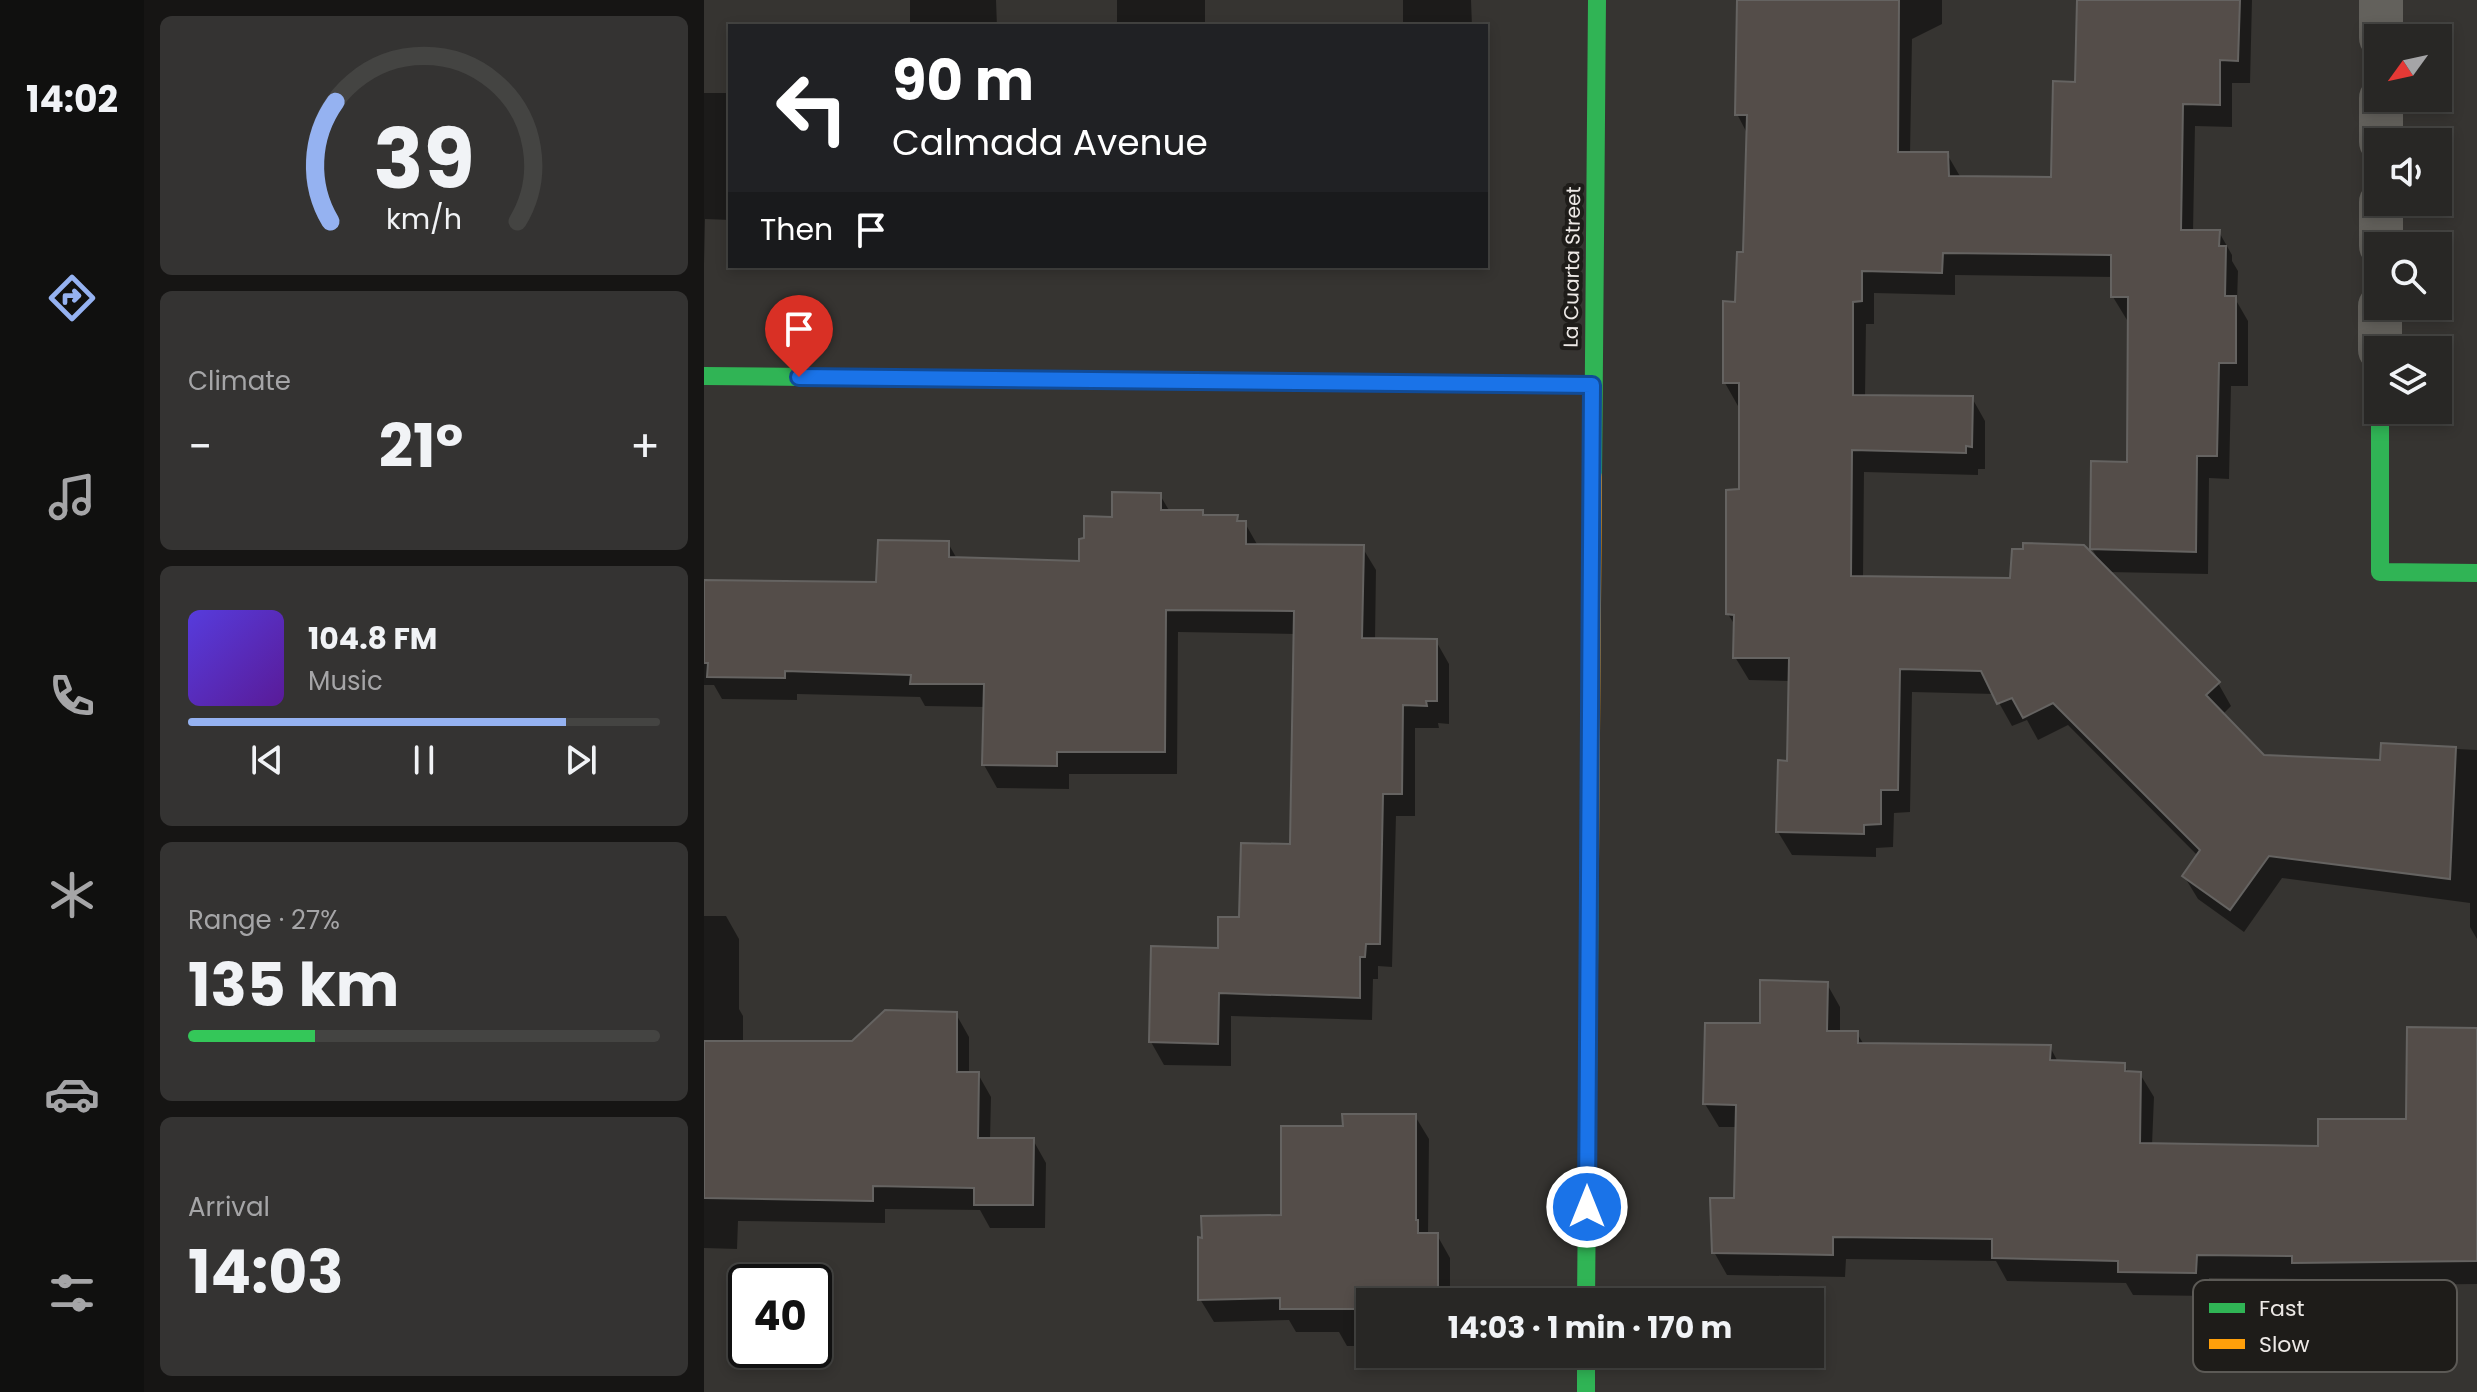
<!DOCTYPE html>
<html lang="en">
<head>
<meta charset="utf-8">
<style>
  body { margin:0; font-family:Poppins,sans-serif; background:#343332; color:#f1f3f6; height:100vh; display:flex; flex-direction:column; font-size:30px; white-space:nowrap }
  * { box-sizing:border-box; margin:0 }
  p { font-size:26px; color:#a5a5a7 }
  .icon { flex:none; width:44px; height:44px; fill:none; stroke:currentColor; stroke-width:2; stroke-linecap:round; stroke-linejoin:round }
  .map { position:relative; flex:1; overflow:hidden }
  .sheet { display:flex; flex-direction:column; gap:16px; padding:16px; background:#161514; width:560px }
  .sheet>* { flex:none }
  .top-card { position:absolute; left:24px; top:24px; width:760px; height:244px; border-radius:0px; box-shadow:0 4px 12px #0003,0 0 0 2px #444442; background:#202124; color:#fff; overflow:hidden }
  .needle { width:52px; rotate:237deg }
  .fabs { position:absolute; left:1660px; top:24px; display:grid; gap:16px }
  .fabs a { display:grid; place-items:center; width:88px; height:88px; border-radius:0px; background:#282725; box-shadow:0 4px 12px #0003,0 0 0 2px #444442; font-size:40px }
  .speed { position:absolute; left:24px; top:1264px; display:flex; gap:16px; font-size:40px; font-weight:700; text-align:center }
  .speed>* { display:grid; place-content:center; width:104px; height:104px; border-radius:50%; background:#282725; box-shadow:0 4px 12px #0003,0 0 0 2px #444442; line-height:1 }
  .speed .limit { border:4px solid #111; border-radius:12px; background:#fff; color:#111 }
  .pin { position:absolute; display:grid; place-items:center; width:68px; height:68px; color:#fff; margin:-82px -34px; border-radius:50% 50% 50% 0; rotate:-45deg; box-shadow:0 0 8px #0007 }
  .pin .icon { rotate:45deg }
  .me { position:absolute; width:88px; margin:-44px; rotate:0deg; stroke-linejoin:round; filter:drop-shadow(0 0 6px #0008) }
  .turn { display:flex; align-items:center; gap:28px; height:168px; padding:0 32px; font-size:36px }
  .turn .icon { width:104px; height:104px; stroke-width:2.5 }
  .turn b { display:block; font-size:56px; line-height:68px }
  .then { display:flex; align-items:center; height:76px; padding:0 32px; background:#0003; gap:16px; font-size:30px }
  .big { font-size:60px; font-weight:700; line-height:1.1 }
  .sheet .tile { flex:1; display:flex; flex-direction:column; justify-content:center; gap:12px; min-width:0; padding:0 28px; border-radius:12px; background:#343332 }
  .sheet .dial { align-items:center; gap:0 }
  .dial svg { height:208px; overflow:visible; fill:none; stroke:#444442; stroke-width:7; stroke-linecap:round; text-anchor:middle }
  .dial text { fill:#f1f3f6; stroke:none }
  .song { display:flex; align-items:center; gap:24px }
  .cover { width:96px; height:96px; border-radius:12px; background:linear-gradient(135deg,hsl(250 70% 55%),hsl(270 70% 35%)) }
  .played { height:8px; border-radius:4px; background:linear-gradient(90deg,#95b2f1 80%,#444442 80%) }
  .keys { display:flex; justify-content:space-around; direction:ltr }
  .heat { display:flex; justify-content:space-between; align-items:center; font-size:44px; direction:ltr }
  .charge { height:12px; border-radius:6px; background:linear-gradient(90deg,#34c759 27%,#444442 0) }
  .trip { position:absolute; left:652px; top:1288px; width:468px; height:80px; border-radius:0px; background:#282725; box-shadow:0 4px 12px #0003,0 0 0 2px #444442; font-weight:700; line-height:80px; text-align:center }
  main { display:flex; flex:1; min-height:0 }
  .dock { display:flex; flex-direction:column; width:144px; justify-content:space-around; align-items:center; background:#10100f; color:#a5a5a7 }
  .dock .icon { width:56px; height:56px }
  .dock .selected { color:#95b2f1 }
  .dock b { font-size:36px; color:#f1f3f6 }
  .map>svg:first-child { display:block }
  .shadow { fill:#0007; fill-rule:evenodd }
  .building { fill:#544d49; stroke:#656361; stroke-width:2 }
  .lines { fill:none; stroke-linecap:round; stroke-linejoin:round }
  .street { stroke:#63615c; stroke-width:44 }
  .fast { stroke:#30b455; stroke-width:18 }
  .slow { stroke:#ff9f0a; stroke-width:18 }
  .route-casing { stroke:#114b97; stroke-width:20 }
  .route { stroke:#1a73e8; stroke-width:14 }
  .labels { text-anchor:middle; stroke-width:8; stroke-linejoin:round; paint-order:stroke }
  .street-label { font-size:20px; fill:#ede9e6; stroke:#1e1c19 }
  .key { fill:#1e1c19; stroke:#5c5a56; stroke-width:2 }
  .key-label { font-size:22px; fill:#ede9e6 }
</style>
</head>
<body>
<main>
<nav class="dock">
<b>14:02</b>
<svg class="icon selected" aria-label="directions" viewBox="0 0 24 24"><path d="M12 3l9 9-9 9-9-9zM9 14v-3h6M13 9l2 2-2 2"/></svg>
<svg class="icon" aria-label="music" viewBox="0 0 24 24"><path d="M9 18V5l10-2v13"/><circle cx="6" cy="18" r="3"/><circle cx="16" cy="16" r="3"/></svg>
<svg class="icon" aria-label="phone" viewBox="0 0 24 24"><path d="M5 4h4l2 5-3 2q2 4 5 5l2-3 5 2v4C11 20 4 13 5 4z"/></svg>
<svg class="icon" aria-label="climate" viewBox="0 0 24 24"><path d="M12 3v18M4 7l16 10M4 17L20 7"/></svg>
<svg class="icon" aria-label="car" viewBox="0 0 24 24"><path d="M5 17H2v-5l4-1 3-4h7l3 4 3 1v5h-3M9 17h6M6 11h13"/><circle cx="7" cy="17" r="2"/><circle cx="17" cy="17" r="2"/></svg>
<svg class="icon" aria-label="filters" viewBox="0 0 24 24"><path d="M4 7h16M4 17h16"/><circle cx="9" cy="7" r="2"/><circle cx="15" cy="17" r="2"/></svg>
</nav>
<section class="sheet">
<div class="tile dial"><svg viewBox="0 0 100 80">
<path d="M14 69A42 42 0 1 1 86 69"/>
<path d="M14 69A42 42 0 0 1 16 23" stroke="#95b2f1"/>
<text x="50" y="56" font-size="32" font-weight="700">39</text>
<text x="50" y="72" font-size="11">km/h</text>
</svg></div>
<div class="tile"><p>Climate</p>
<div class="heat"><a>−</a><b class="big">21°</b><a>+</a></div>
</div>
<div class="tile">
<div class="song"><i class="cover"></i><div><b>104.8 FM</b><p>Music</p></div></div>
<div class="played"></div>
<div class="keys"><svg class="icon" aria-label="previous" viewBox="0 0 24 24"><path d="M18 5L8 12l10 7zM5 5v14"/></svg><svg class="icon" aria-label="pause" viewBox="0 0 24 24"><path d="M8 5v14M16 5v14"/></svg><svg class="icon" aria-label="next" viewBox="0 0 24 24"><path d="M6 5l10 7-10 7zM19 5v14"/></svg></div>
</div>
<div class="tile"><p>Range · 27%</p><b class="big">135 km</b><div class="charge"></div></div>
<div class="tile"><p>Arrival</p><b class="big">14:03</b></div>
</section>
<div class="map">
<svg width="1773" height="1392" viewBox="0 0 1773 1392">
  <rect width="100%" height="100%" fill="#363431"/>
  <path class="shadow" d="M206,0H292L293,26H206Z
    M413,0H501V26H413Z
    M699,0H767L768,26H686L699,25Z
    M1033,0H1238V24L1208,39L1206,154H1243L1257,178L1349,179L1373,84L1375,0H1548L1546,83H1528V127L1491,126L1489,232H1515L1528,255V261L1534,271L1533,302L1544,321V386H1527L1525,479L1505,478L1504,574L1404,572L1514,683L1527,706L1518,715L1559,757L1677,762L1679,745L1773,750V939L1766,927V903L1578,878L1540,932L1494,899L1480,876L1494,856L1364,725L1334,740L1323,720L1308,726L1290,694L1208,692L1206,812L1190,813L1189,847L1172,848V857L1088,855L1074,832L1085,763L1086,681L1045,680L1031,657L1032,627L1024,614L1037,491V406H1034L1021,383L1041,254L1044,135L1033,114ZM1251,275L1409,277V297L1423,320H1426L1425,464L1388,549L1396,562L1308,580L1159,578L1160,472L1274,475V469H1281V421L1268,398L1161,397L1162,324H1170V293L1251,295Z
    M0,93H26V220L1,219L0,264Z
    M456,495L466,512H498L501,517H532L536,523H541L554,546L658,547L672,570L671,640L732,641L745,664V724L734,723L735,728H711V816H692L688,967L674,966V979H669L668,1020L527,1016V1066L460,1065L447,1042L516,950L588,846L591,634L474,632L473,774H365V789L293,788L280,765L281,707L221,706L216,697L93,694V700L18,699L10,685H0V582L174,584L244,543L253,559L377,563L410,519Z
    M0,916H22L35,939V1009L39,1016V1043H148L252,1014L265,1037V1074H274L287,1097L286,1140H329L342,1163L341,1228H286L276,1210L181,1209V1223L34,1221L33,1249L0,1248Z
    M1123,984L1136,1007V1033H1153L1160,1045L1346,1047L1354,1062L1420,1065L1425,1074H1436L1450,1097L1448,1145L1616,1148L1704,1121L1773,1052V1284L1603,1286L1599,1279L1505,1278V1296L1429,1295L1422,1283L1303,1281L1292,1261L1142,1259L1141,1277L1023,1275L1010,1252L1032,1200L1033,1127H1015L1001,1104L1058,1025Z
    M711,1116L725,1139L724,1235H733L746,1258V1302H666V1346H643L635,1332H592L585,1320L510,1322L496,1299L579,1217L641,1128Z"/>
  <path class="building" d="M1033,0H1195L1194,152H1244L1245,176L1347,177L1349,81L1371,82L1373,0H1536L1534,61L1516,60V105L1479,104L1477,230H1516L1515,246H1522L1521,296H1532V363H1515L1513,456H1493L1492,552L1386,549L1387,461L1423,462L1424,297H1407V255L1239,253L1238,273L1158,271V301L1149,302V395L1269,396L1268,447L1262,446V453L1148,450L1147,576L1306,578L1308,549H1319V543L1380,545L1516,682L1502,695L1560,755L1676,760L1677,743L1752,747L1746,879L1565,856L1526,910L1478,876L1496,850L1349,703L1319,718L1308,698L1293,704L1277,671L1196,669L1194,790H1177V824L1160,825V834L1072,832L1074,760L1083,761L1085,658H1029L1030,615L1022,614V490L1035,489V383H1019V301L1031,302L1033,252H1039L1043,115H1031Z
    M408,492L457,493V510H499V515H534L533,521H542V544L660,545L658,638L733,639V701H722L723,706L699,705L698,794H679L676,944H662L661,957H656V998L515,993L514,1044L445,1042L447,946L514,948V917H535L537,843L586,844L590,611L462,610L461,752H353V766L278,765L280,684H206L207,675L81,671V678L3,677L4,663H0V580L172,582L174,540L245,541V557L375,561V539L380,538V516L408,517Z
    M1056,980L1124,982L1123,1031H1154V1043L1347,1045L1346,1060L1421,1063V1071L1437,1072L1436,1143L1614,1146V1119H1702L1703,1027L1773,1028V1261L1588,1263V1256L1493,1255L1492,1273L1414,1272V1261L1288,1258V1239L1129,1237V1255L1008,1253L1006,1198H1030L1032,1105L999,1104L1001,1023H1056Z
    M181,1010L253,1012V1072H275L274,1138H330L329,1205H270V1188L169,1186V1201L0,1198V1041H148Z
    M638,1114H712V1220H714V1233H734V1295H715V1302H666V1309H576V1298L494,1300V1237L498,1238L497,1216L577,1215V1126H639Z"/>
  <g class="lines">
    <path class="street" d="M1677,38V0
      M1677,142V98
      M1677,246V202
      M1676,350V306"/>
    <path class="fast" d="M0,376L600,382
      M1676,410V572L1773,573
      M889,477L893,0
      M882,1302L886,863
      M882,1354V1392"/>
    <path class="slow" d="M600,382L888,385
      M886,863L889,477"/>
  </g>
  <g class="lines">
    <defs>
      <path id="route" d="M95,377L888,385L883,1207"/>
    </defs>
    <use href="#route" class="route-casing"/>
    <use href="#route" class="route"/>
  </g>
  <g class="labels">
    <g class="street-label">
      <text transform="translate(868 267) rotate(-89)" y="7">La Cuarta Street</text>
    </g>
  </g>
  <rect x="1489" y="1280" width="264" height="92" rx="12" class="key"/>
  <rect x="1505" y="1303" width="36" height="10" fill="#30b455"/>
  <rect x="1505" y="1339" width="36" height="10" fill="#ff9f0a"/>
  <g class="key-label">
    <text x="1555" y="1316">Fast</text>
    <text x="1555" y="1352">Slow</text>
  </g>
</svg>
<div class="fabs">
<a><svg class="needle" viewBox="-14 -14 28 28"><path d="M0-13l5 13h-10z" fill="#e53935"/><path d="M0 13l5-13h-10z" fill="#a5a5a7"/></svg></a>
<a><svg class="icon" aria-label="sound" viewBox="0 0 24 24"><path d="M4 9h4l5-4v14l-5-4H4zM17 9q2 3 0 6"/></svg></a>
<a><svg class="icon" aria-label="search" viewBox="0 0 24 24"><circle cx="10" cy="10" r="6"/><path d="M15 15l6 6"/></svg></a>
<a><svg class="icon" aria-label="layers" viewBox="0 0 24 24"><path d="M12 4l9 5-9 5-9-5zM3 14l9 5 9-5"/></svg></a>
</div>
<div class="speed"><div class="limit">40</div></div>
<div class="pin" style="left:95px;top:377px;background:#d93025"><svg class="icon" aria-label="arrive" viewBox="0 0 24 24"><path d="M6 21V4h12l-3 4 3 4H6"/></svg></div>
<svg class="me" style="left:883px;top:1207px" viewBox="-20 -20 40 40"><circle r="17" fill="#1a73e8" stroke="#fff" stroke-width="3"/><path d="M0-11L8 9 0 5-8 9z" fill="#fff"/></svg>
<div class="trip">14:03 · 1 min · 170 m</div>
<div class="top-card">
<div class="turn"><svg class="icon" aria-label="left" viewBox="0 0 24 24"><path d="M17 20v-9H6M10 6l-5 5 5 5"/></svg><div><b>90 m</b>Calmada Avenue</div></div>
<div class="then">Then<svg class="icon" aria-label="arrive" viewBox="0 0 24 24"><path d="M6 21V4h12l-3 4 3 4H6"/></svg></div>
</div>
</div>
</main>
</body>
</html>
